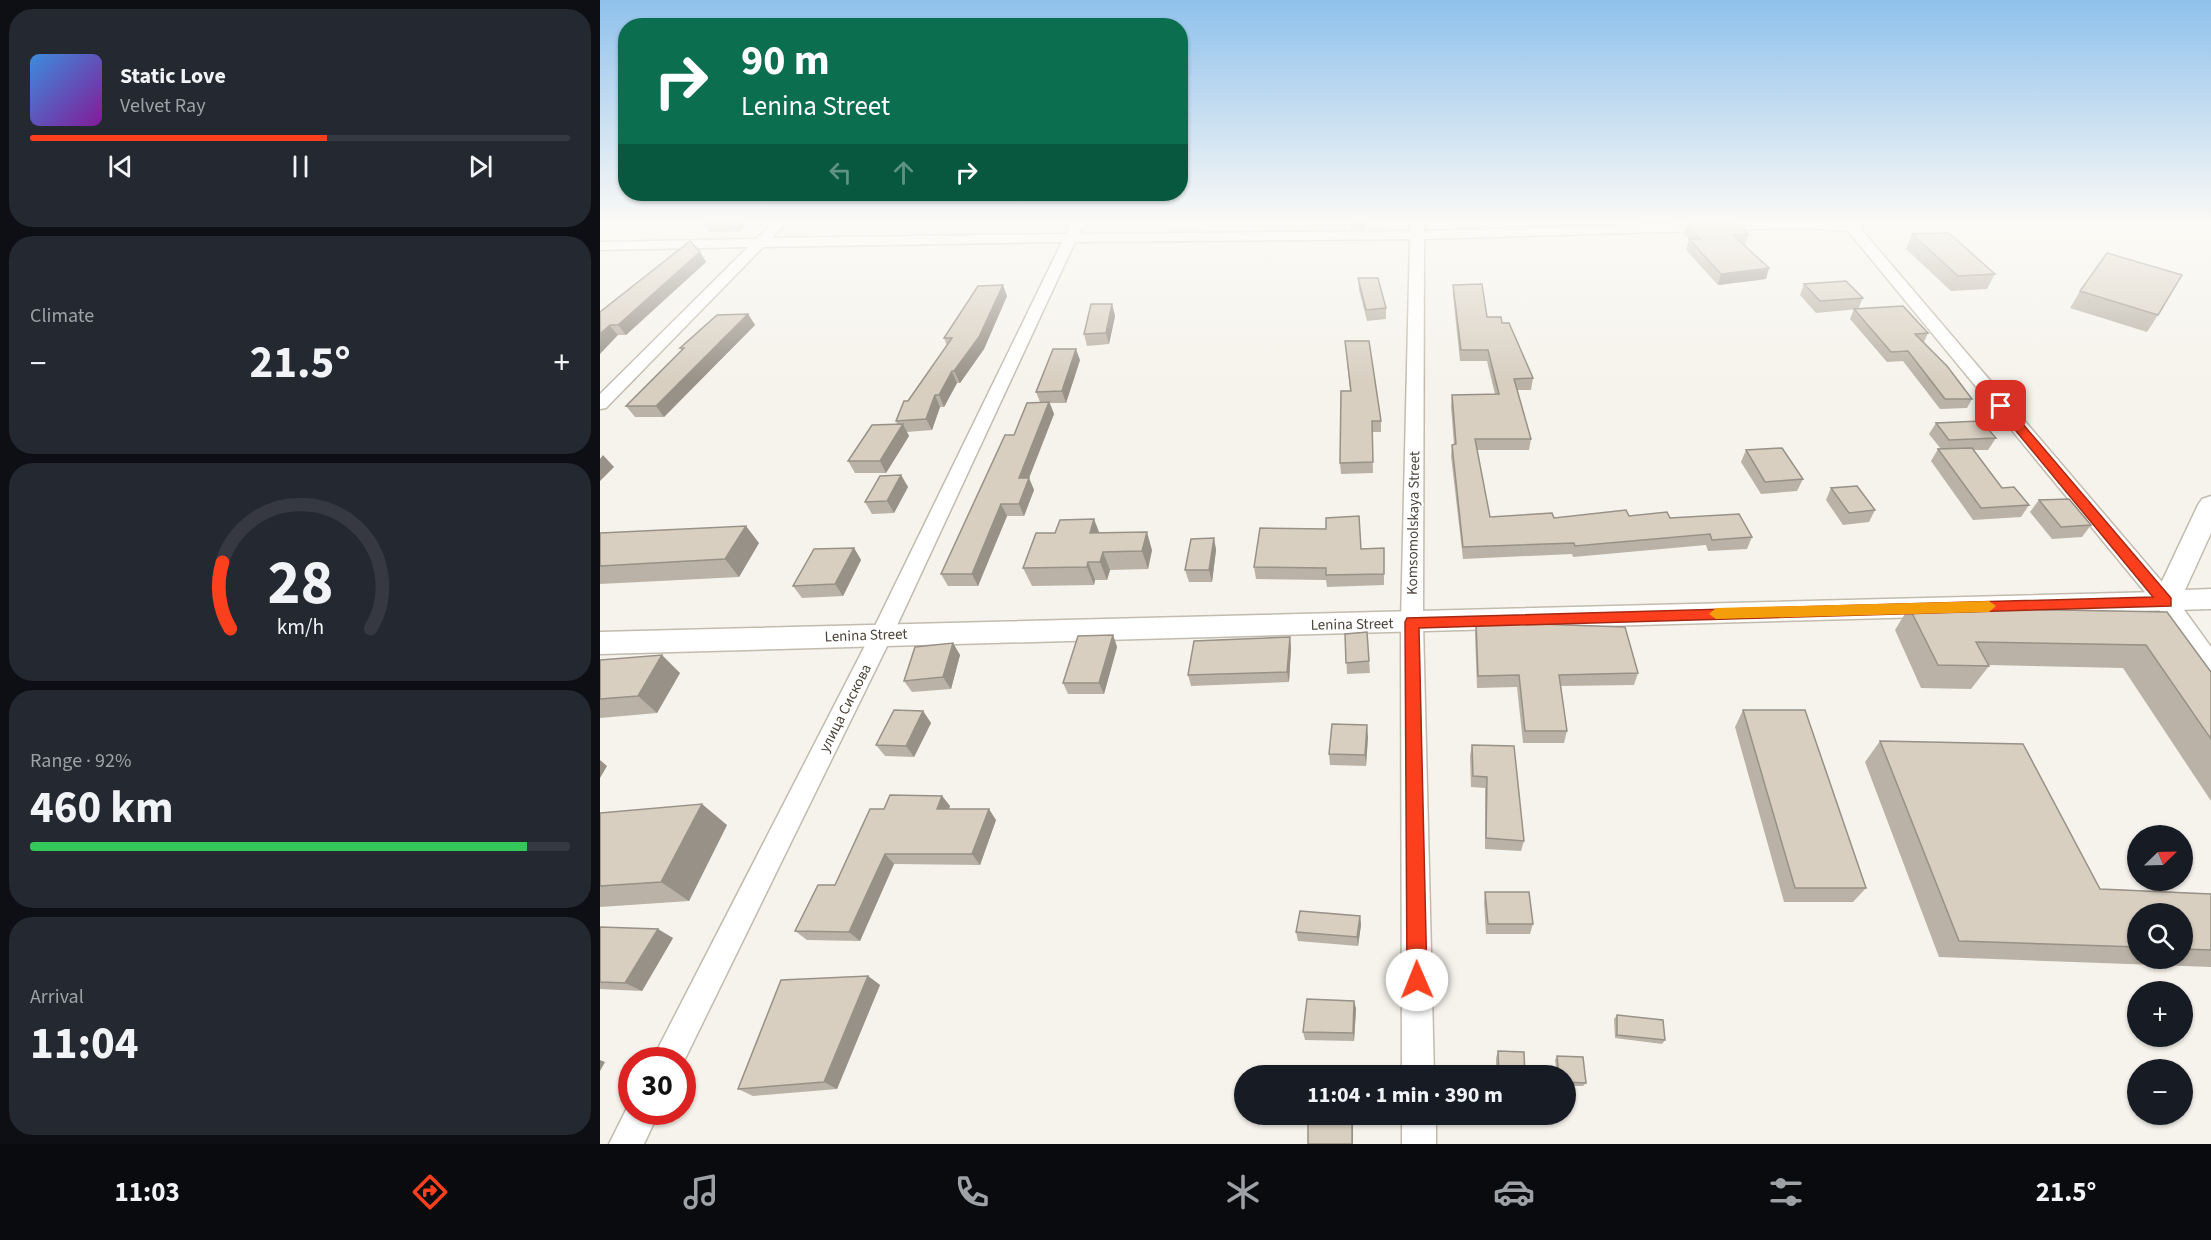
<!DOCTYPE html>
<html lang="en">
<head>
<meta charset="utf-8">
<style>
  body { margin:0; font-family:"Source Sans 3",sans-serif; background:#242831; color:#f1f3f6; height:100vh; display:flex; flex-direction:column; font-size:22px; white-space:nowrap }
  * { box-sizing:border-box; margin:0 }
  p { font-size:20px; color:#9ea1a6 }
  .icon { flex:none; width:33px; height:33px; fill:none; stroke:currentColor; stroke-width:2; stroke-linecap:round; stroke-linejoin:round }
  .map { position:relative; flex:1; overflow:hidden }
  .details { display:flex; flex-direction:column; gap:9px; padding:9px; background:#0d0f14; width:600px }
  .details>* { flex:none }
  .top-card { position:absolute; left:18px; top:18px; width:570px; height:183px; border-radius:24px; box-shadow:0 2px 4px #0004; background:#0b6e4f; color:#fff; overflow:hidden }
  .needle { width:39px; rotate:67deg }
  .tools { position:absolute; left:1527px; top:825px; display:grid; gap:12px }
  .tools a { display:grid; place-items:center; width:66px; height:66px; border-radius:50%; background:#171b24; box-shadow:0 2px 4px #0004; font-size:30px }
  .speed { position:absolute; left:18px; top:1047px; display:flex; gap:12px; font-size:30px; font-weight:700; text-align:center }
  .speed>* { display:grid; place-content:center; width:78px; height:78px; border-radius:50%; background:#171b24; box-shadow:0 2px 4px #0004; line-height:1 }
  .speed .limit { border:9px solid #d22; background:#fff; color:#111 }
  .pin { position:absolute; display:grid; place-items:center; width:51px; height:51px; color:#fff; margin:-26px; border-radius:12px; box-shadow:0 3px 9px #0006 }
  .me { position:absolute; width:66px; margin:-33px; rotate:359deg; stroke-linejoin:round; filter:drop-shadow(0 0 4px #0008) }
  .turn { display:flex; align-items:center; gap:21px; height:126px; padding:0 24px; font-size:27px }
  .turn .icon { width:78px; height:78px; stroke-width:2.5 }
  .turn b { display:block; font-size:42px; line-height:51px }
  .lanes { display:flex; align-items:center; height:57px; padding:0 24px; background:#0003; justify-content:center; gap:30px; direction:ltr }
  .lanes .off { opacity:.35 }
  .big { font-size:45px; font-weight:700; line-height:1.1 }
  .details .tile { flex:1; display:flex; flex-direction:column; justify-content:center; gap:9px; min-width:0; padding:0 21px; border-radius:24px; background:#242831 }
  .details .dial { align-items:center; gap:0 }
  .dial svg { height:156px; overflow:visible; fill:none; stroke:#363941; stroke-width:7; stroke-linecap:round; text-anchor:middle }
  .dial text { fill:#f1f3f6; stroke:none }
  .song { display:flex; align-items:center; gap:18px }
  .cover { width:72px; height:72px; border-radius:9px; background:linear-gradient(135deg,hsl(210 70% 55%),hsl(290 70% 35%)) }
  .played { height:6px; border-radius:3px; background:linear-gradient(90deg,#fc3f1d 55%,#363941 55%) }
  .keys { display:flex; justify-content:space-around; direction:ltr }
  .heat { display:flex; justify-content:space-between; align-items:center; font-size:33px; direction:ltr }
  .charge { height:9px; border-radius:4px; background:linear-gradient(90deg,#34c759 92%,#363941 0) }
  .trip { position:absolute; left:634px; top:1065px; width:342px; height:60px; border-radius:30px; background:#171b24; box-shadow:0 2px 4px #0004; font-weight:700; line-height:60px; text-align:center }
  .tab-bar { display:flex; height:96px; justify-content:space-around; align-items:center; background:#090b0e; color:#9ea1a6 }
  .tab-bar .icon { width:42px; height:42px }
  .tab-bar .on { color:#fc3f1d }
  .tab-bar b { font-size:27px; color:#f1f3f6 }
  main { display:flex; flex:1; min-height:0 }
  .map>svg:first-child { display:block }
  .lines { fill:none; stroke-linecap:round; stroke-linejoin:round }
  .minor-casing { stroke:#c2bbae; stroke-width:3 }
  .tertiary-casing { stroke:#c2bbae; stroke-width:3 }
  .minor { fill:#fff; fill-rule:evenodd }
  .tertiary { fill:#fff; fill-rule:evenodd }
  .wall { fill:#bab2a6; fill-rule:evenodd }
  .shaded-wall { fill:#979187 }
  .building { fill:#d8cfc1; stroke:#979187; stroke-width:1.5 }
  .route { fill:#fc3f1d; stroke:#a42913; stroke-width:1.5 }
  .slow { fill:#f59e0b }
  .labels { text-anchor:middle; stroke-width:4.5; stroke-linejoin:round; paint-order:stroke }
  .street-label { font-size:15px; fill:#4b4439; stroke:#fff }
</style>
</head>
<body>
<main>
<section class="details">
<div class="tile">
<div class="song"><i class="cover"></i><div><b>Static Love</b><p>Velvet Ray</p></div></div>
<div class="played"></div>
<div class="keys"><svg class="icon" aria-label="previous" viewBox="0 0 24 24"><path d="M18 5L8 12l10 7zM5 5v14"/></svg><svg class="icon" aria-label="pause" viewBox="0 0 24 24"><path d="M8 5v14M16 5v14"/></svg><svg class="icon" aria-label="next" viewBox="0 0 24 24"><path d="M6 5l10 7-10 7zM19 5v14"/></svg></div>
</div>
<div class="tile"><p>Climate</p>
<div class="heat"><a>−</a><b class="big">21.5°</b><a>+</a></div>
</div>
<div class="tile dial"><svg viewBox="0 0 100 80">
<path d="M14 69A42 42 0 1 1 86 69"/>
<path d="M14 69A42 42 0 0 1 10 35" stroke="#fc3f1d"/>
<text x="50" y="56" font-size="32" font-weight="700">28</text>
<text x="50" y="72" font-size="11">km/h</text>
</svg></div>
<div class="tile"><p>Range · 92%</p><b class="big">460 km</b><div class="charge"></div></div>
<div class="tile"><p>Arrival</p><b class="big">11:04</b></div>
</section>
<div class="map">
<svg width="1611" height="1144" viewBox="0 0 1611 1144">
  <rect width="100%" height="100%" fill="#f6f3ec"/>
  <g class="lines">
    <defs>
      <path id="minor" d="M173,222H187L172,238L466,234L471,222H485L479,234L810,231V222H824V231L1132,222H1269L1260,228L1574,596L1611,647V674L1603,672L1558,608L1248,231L1199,228L824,239L823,622L834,1076H802L801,622L810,239L475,242L293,634L82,1065V1060H52L271,634L462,242L163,247L6,408L0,409V394L148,247L0,250V242L156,239Z
        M31,1100L32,1112H59L44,1144H9Z
        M802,1114H836V1144H802Z"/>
      <path id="tertiary" d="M1611,496V533L1585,590L1611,589V609L0,654V632L1557,592L1598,505L1602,499Z"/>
    </defs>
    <use href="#minor" class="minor-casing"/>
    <use href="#tertiary" class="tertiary-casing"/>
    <use href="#minor" class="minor"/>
    <use href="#tertiary" class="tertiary"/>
  </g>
  <path class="wall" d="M105,222H149L140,231L109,232L104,223Z
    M750,222H767L766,229H751Z
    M1086,223L1148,235L1145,246L1169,268L1166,279L1118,285L1086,250L1089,239L1083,234Z
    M1312,234L1395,274L1387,289L1351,291L1306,249Z
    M100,252L106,262L26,335H18L0,312Z
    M758,278L786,308V319L767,321L759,290Z
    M1204,284L1263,298L1258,309L1216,313L1200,295Z
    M853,285L887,317L902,323L933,378L931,390H917L931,439L929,450H877L890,517L954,518L1029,516L1070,518L1152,537L1147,549L1108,551L1106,545L973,557L972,554L863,559L851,456L852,445H854L851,406L852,395L895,394L887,361H860L853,295Z
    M1480,291L1558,315L1547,332L1470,308Z
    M407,296L384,349L360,383H357L344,407H340L332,430L307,432L309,436L286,473H255L248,461L297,424L296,421L308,401L347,346L344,338Z
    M512,304L515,316L509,344L487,346L484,334Z
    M1254,309L1328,333L1324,342L1372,399L1367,408L1340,409L1303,361L1287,362L1250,319Z
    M148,314L155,325L64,417H35L26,406L82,351L80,348Z
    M745,341L781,421V432H772L773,473L741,474L740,463L750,391Z
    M480,360L466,403H450L454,414L429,478L434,490L424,516H407L378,586H348L341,574L414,435L440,402L436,392Z
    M1336,423L1396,438L1388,450H1373L1402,488L1429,505L1421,517L1373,520L1331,461L1338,449H1341L1329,434Z
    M1146,450L1203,479L1197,491L1161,494L1141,462Z
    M301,475L308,487L294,513L272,514L265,502Z
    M1231,488L1275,510L1269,522L1243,525L1226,500Z
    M1439,500L1491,525L1482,537L1452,539L1430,512Z
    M0,533L159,543L139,577L0,584Z
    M499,533L552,550L548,569L510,570L507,580H495L494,585L432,586L423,568Z
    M614,538L616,550L612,582H589L585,570Z
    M254,548L261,560L243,596L202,598L193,586Z
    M784,548V585L727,587L726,580L656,579L654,567L761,549Z
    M1309,607L1567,612L1611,672V801L1523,668L1389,665V666L1371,689L1321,688L1295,630Z
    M876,622L1038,673L1034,685L961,686L967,731L964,743H923L917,687L877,688L875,634Z
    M767,632L770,673L747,674L745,634Z
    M513,635L517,647L504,694H468L463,683Z
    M690,637L691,648L689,682L591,686L588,675Z
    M353,643L360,655L351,689L312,692L304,681Z
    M0,660L80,673L57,713L0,718Z
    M1143,710L1266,888L1253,902H1184L1135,727Z
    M323,711L331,723L314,757L285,756L276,745Z
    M768,737L766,766L730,765L729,754Z
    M1280,741L1500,889L1611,894V967L1339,957L1265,762ZM1538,914H1582V958H1538Z
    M872,745L924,841L921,851L885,849V788L871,787L870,756Z
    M342,796L350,806L349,809L396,820L380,865L294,864L260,941L207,940L195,931L235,885L284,809Z
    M0,813L127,825L89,901L0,907Z
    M885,892L933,924L930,934H886L884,902Z
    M760,916L761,925L758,946L698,941L696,932Z
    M0,927L73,938L42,991L0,989Z
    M268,976L280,985L237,1089L153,1096L138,1089Z
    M754,1001L756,1009L754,1041L705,1040L703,1032Z
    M1017,1015L1065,1040L1062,1044L1015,1038L1014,1019Z
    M898,1051L925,1076H896V1058Z
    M957,1056L986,1083L983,1086H966V1076H957L955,1060Z"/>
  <path class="shaded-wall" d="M135,222H149L140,231Z
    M100,252L106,262L26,335L18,325Z
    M1169,268L1166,279L1118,285L1121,274Z
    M403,285L407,296L384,349L360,383L354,371Z
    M512,304L515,316L509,344L506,333Z
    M148,314L155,325L64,417L56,406Z
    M10,325L18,335L0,354V334Z
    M476,349L480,360L466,403L462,391Z
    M352,371L357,383L344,407L339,395Z
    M335,395L340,407L332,430L326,419Z
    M449,402L454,414L429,478L434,490L424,516L419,504V478Z
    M303,424L309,436L286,473L280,461Z
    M3,455L14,467L0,481V459Z
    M301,475L308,487L294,513L287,501Z
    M401,504L407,516L378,586L372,574Z
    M494,519L501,537L490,533Z
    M146,526L159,543L139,577L125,559Z
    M547,532L552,550L548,569L542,551Z
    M614,538L616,550L612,582L609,570Z
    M254,548L261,560L243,596L235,584Z
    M503,552L510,570L507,580L500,562Z
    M488,562L495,580L494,585L487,567Z
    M513,635L517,647L504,694L499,683Z
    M690,637L691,648L689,682L687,672Z
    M353,643L360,655L351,689L343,677Z
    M62,655L80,673L57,713L38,696Z
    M323,711L331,723L314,757L306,746Z
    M767,725L768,737L766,766L765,755Z
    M0,760L7,766L0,778Z
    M342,796L350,806L345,820L337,809Z
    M102,804L127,825L89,901L61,882Z
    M389,809L396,820L380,865L372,854Z
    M285,854L294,864L260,941L249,932Z
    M760,916L761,925L758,946L757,937Z
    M58,929L73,938L42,991L25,983Z
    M268,976L280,985L237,1089L224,1082Z
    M754,1001L756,1009L754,1041L753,1033Z
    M0,1060L5,1062L0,1071Z
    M752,1114H753V1144H752Z"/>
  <path class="building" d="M105,222H135L104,223Z
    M750,222H766V223L751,224Z
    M1139,222L1148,235H1133L1169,268L1121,274L1089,239H1100L1086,223Z
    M1349,233L1395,274L1358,276L1312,234Z
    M90,241L100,252L18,325H10L0,334V312Z
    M1507,253L1582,275L1558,315L1480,291Z
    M758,278H778L786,308L766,310Z
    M1246,281L1263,298L1220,301L1204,284Z
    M882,284L887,317H901L902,323H909L933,378L914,379L931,439H875L890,517L952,513L954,518L1026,510L1029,516L1067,512L1070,518L1139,514L1152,537L1112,540L1110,534L975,546L974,543L863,547L852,445L856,444L852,395L899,394L888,350H861L853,285Z
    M403,285L379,337L354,371H352L339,395H335L326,419L296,421L304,401H308L352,338H344L378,286Z
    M491,304H512L506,333L484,334Z
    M1303,306L1328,333L1315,334L1347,366L1372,399H1345L1308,351L1291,352L1254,309Z
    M148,314L56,406H26L84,348H80L117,315Z
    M745,341H769L781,421H772L773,462L740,463L741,391H751Z
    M453,349H476L462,391L436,392Z
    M449,402L419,478H429L419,504H401L372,574H341L405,435H414L427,403Z
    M1381,421L1396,438L1349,440L1336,423Z
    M303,424L280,461H248L272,425Z
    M1182,448L1203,479L1165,482L1146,450Z
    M1372,448L1402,488L1414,487L1429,505L1381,508L1338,449Z
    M301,475L287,501L265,502L280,476Z
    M1257,486L1275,510L1249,513L1231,488Z
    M1469,499L1491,525L1461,527L1439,500Z
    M759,516L761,549L784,548V574L726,575V568L654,567L660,528L726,529V518Z
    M494,519L490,533L547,532L542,551L503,552L500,562H488L487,567L423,568L436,533H455L460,520Z
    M146,526L125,559L0,566V533Z
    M614,538L609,570H585L591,539Z
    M254,548L235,584L193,586L214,549Z
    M1309,607L1567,612L1611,672V739L1546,645L1376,642L1389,666L1338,665Z
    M876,622L1025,627L1038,673L959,675L967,731H925L919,675L878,676Z
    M767,632L769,661L746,663L745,634Z
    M513,635L499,683H463L478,636Z
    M690,637L687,672L588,675L594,641Z
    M353,643L343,677L304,681L315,647Z
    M62,655L38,696L0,699V660Z
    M294,710L323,711L306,746L276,745Z
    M1143,710H1205L1266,888H1195Z
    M732,724L767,725L765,755L729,754Z
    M1280,741L1423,744L1500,889L1611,894V950L1582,949V914H1538V947L1359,941Z
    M872,745L914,746L924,841L886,838L887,777L873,776Z
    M290,795L342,796L337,809H389L372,854H285L249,932L195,931L218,885H235L270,809H284Z
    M102,804L61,882L0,886V813Z
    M885,892H929L933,924H888Z
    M700,911L760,916L757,937L696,932Z
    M0,927L58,929L25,983L0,982Z
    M268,976L224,1082L138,1089L181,980Z
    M707,999L754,1001L753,1033L703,1032Z
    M1017,1015L1063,1020L1065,1040L1017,1035Z
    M898,1051L924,1052L925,1076H899Z
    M957,1056L983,1057L986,1083L966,1082V1076H959Z
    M708,1114H752V1144H708Z"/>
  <linearGradient id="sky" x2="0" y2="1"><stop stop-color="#8fc1ec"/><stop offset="0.58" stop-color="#fbfaf6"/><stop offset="1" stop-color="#fbfaf6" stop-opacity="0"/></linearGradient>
  <rect width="1611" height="382" fill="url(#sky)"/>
  <path class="route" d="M1397,403H1405L1571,598V606L819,628L827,980L824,987L817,990L810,987L807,980L805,622L807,618L1553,597L1397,408Z"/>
  <path class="slow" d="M1389,601L1396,606L1389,612L1116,619L1109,614L1116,608Z"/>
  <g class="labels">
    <g class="street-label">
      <text transform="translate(813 523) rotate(-89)" y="5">Komsomolskaya Street</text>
      <text transform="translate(752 624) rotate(-1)" y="5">Lenina Street</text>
      <text transform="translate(266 635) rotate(-2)" y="5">Lenina Street</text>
      <text transform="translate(245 708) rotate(-63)" y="5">улица Сискова</text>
    </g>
  </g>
</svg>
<div class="tools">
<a><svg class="needle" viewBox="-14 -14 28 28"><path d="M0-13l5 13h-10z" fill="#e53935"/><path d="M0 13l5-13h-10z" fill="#9ea1a6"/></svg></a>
<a><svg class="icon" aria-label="search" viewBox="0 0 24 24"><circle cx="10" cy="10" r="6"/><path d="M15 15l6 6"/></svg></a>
<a>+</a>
<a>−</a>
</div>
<div class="speed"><div class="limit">30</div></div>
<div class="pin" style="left:1401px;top:406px;background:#d93025"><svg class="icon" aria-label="arrive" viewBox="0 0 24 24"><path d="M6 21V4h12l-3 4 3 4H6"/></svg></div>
<svg class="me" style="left:817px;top:980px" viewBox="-20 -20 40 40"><circle r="19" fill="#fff"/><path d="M0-13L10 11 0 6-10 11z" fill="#fc3f1d"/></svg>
<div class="trip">11:04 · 1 min · 390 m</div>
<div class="top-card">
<div class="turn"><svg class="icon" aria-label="right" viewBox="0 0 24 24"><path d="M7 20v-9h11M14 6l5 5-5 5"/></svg><div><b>90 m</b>Lenina Street</div></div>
<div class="lanes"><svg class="icon off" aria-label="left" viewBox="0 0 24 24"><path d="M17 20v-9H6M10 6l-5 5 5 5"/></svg><svg class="icon off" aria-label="ahead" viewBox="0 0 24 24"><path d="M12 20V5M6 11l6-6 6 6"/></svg><svg class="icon" aria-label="right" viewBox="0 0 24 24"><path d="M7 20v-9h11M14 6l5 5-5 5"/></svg></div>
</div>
</div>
</main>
<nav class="tab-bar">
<b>11:03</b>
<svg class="icon on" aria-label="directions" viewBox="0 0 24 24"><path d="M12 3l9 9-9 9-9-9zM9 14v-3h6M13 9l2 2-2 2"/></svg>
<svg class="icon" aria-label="music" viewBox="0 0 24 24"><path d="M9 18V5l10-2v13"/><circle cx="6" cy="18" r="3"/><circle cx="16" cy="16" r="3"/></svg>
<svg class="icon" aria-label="phone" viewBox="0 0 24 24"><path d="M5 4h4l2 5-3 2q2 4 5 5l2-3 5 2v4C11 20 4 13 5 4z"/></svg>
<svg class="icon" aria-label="climate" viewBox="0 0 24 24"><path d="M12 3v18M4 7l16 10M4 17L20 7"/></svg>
<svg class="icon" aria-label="car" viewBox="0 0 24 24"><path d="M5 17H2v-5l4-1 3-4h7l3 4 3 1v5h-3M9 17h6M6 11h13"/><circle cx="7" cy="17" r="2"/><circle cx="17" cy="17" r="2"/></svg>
<svg class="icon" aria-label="filters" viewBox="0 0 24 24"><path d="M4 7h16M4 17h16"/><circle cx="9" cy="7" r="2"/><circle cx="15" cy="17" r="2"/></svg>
<b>21.5°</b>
</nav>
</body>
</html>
